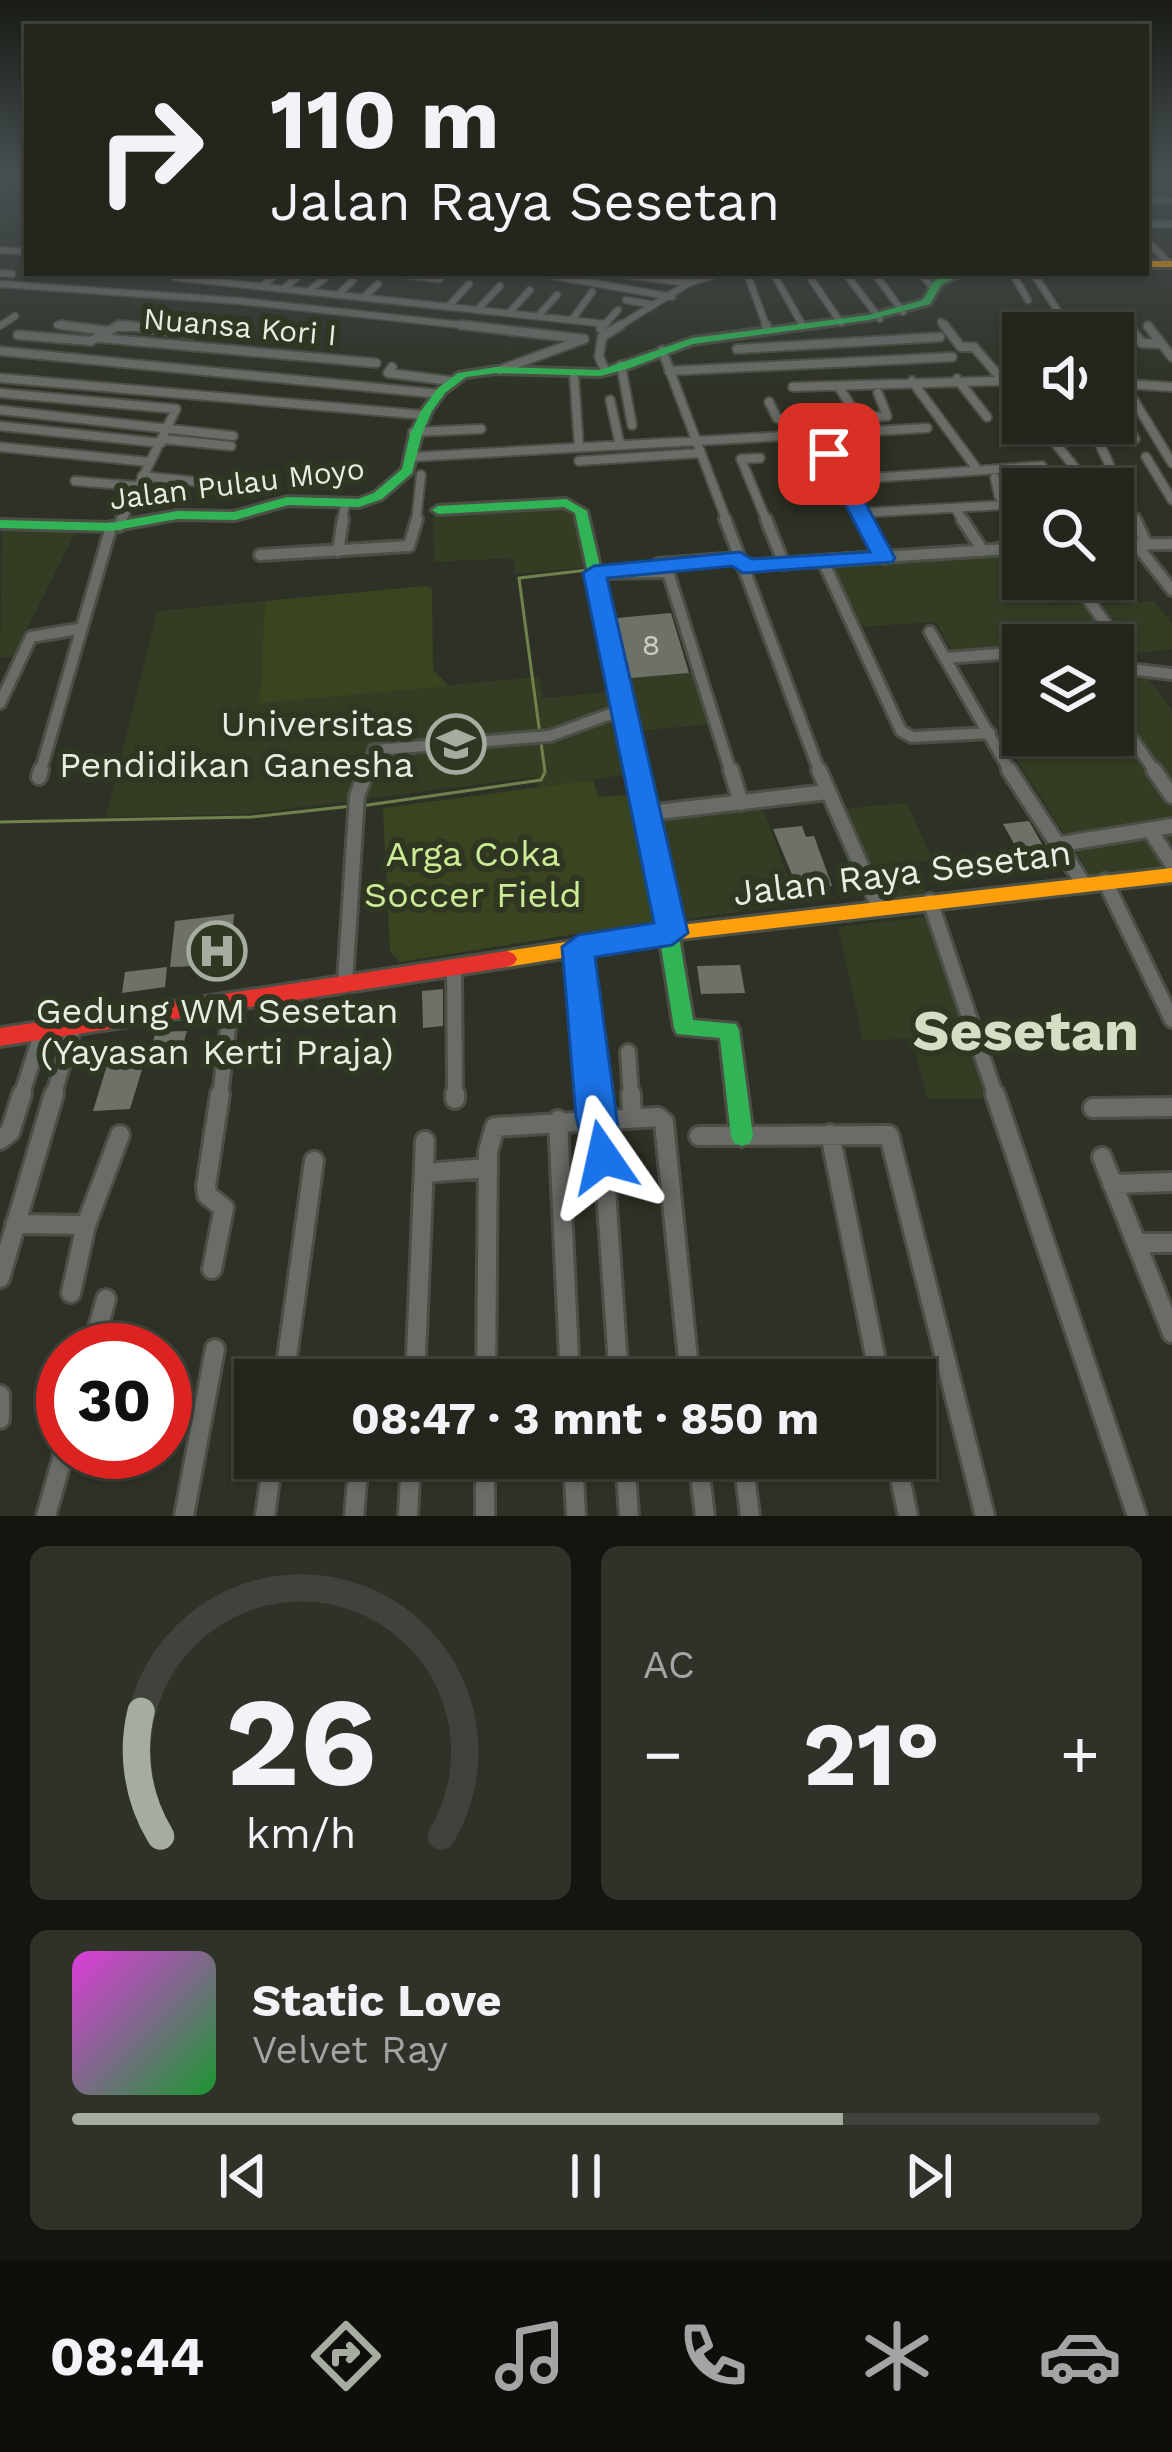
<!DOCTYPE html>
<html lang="id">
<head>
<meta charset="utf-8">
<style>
  body { margin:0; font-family:"Work Sans",sans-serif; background:#2e3229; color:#f1f3f6; height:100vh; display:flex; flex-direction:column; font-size:45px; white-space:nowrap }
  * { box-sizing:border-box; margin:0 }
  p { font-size:39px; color:#a2a5a3 }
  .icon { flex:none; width:66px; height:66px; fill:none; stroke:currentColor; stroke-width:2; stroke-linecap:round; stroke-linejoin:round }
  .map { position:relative; height:1516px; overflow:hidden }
  .details { display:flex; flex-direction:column; gap:30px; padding:30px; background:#13150f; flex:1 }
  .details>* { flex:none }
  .banner { position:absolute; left:24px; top:24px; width:1125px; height:252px; border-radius:0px; box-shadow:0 3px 9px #0004,0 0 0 3px #3f433b; background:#22261c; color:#f1f3f6; overflow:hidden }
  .fabs { position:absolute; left:1002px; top:312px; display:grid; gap:24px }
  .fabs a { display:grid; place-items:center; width:132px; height:132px; border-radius:0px; background:#22261c; box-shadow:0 3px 9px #0004,0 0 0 3px #3f433b; font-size:60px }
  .speed { position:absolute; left:36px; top:1323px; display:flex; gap:24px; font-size:60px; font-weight:700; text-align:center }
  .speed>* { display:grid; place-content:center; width:156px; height:156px; border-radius:50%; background:#22261c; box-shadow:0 3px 9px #0004,0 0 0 3px #3f433b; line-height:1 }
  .speed .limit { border:18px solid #d22; background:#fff; color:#111 }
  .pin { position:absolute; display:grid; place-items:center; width:102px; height:102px; color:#fff; margin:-51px; border-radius:24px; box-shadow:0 6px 18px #0006 }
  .me { position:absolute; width:132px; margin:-66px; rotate:349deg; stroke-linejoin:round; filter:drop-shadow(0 0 9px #0008) }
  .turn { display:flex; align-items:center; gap:42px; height:252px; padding:0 48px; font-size:54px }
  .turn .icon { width:156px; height:156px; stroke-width:2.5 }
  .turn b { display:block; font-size:84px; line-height:102px }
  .big { font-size:90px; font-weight:700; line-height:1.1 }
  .details .tile { flex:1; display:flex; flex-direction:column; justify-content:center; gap:18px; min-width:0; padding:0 42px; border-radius:18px; background:#2e3229 }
  .details .dial { align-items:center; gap:0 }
  .dial svg { height:312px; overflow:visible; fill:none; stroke:#3f433b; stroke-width:7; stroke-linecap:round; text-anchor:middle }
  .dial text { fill:#f1f3f6; stroke:none }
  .song { display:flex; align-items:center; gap:36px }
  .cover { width:144px; height:144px; border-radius:18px; background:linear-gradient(135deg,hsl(300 70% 55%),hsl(130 70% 35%)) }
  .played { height:12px; border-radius:6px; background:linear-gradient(90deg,#a7aca0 75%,#3f433b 75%) }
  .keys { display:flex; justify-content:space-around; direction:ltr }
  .heat { display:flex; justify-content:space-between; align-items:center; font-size:66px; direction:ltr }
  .details .tiles { flex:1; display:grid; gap:30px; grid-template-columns:1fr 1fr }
  .tile:last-child { grid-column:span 2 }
  .trip { position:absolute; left:234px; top:1359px; width:702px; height:120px; border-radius:0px; background:#22261c; box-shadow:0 3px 9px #0004,0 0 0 3px #3f433b; font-weight:700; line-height:120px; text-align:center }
  .tabs { display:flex; height:192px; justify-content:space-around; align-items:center; background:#0e0f0b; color:#a2a5a3 }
  .tabs .icon { width:84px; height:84px }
  .tabs .on { color:#a7aca0 }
  .tabs b { font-size:54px; color:#f1f3f6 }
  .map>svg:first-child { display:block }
  .built { fill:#343c23 }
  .green { fill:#384520 }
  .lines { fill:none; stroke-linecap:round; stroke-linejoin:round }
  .stream { stroke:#70824c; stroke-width:3 }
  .building { fill:#6e7167 }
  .street-far4-casing { stroke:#4b4f45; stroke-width:9 }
  .street-far3-casing { stroke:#4b4f45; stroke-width:12 }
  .street-far2-casing { stroke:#4b4f45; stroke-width:16 }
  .street-far1-casing { stroke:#4b4f45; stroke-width:20 }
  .street-casing { stroke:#4b4f45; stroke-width:24 }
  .fast-casing { stroke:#4b4f45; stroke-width:6 }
  .slow-casing { stroke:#4b4f45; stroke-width:6 }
  .jam-casing { stroke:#4b4f45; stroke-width:6 }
  .street-far4 { stroke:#6a6d67; stroke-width:6 }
  .street-far3 { stroke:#6a6d67; stroke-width:8 }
  .street-far2 { stroke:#6a6d67; stroke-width:10 }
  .street-far1 { stroke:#6a6d67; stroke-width:14 }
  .street { stroke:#6a6d67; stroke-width:18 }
  .fast { fill:#30b455; fill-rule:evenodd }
  .slow { fill:#ff9f0a; fill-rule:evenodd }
  .jam { fill:#e5322d; fill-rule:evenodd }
  .route { fill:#1a73e8; stroke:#114b97; stroke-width:3 }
  .labels { text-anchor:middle; stroke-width:12; stroke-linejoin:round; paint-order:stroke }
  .far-street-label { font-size:30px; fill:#e8ede1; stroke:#2f3622 }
  .number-label { font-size:30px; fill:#cacec2 }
  .poi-label { font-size:36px; fill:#e8ede1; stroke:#2f3622; text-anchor:end }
  .park-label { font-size:36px; fill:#cdeb95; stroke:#2f3622 }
  .street-label { font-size:36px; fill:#e8ede1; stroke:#2f3622 }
  .near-district-label { font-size:57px; font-weight:bold; fill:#d4dec5; stroke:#2f3622 }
</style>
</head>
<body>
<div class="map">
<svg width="1172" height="1516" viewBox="0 0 1172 1516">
  <rect width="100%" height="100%" fill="#2e3226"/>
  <path class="built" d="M573,508L590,567L515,574L513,558L434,562L433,516Z
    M77,529L13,657H0L2,531Z
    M1012,551L1023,579H1030L1048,605L1087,603L1110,635L1107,639L954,654L936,622L858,627L829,563Z
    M265,601L261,702L539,677L543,698L612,692L631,774L538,788L535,777L249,814L106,817L157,611Z
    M1154,601L1172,623V649L1132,654L1128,638L1102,605Z
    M695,672L713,724L636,731L623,679Z
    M1148,678L1172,710V865L1091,876L1010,749L1049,746L1043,735H1113V682Z
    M761,803L798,904L685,919L656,815Z
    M907,803L932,860L912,863L928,896L889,899L881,896L841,809Z
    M933,916L993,1099H928L911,1039L863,1040L838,927Z"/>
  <path class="green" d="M425,586L432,589L433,670L449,686L260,703L265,601Z
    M593,780L598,797L627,795L663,920L400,962L390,952L383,808Z"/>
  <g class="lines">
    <path class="stream" d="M981,545L1023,540
      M885,551L972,546
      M748,560L876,551
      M628,567L654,565
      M361,806L541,780L545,772L519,578L588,570
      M0,822L252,817L352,806"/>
  </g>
  <path class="building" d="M671,613L689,673L631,678L617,618Z
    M1029,821L1046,851L1056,862L1026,865L1003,824Z
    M802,826L806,837L814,836L832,886L798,889L773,829Z
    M234,914L230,965L170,967L175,921Z
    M740,965L745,993L701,994L697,966Z
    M167,967L165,987L122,993L125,972Z
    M443,989V1026L423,1028L422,991Z
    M187,1031L178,1062L144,1063L130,1109L93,1111L111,1052L150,1050L156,1032Z"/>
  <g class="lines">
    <defs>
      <path id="street-far4" d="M1146,200L1172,201
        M1146,224H1172
        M1146,240L1170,264
        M0,250L27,252
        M0,273L12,274
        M386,273L440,279
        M538,273L672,297
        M773,273L803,326
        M807,273L841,323
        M845,273L880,319
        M874,273L903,312
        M920,273L934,289
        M1012,273L1028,300
        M1033,273L1069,328
        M616,274L689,283
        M174,277L606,324
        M749,279L767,328
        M1,284L240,301L489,328
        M261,287L278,273
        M283,289L302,273
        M308,292L331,273
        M338,295L353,280
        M363,298L378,284
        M626,300L654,305
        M448,307L469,284
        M477,310L500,286
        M509,313L530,290
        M538,316L557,295
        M572,320L592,292
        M941,322L946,328
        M57,325L86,328
        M0,326L15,316
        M114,328H148
        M601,328L618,310
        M616,328L689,283L721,273"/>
      <path id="street-far3" d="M61,325L108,331
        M124,325L192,334
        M461,325L584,339
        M766,325L768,330
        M944,325L961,347H974L1023,404
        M1067,325L1072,333
        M1129,326L1142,343L1162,344
        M1148,326L1172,357
        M601,329L604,325
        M18,335L91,341L119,325
        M100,338L376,363
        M737,349L940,337
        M662,350L727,522
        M0,351L440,394
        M1011,351L1023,370
        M1113,351L1134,385
        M621,365L632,425
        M392,367L388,373L451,381
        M500,370L584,339
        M605,371L599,356L602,337L621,325
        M669,371L952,357
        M574,375L579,447
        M0,378L424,415
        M957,379L987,417
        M912,381L977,469
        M1113,383L1172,387
        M1124,384L1172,463
        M793,387L1023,380
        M840,389L859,418
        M0,393L176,409L121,522
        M610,400L620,445
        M1113,400L1135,439
        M769,402L777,418L786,422L887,416L878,393
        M0,410L233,436
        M1039,423L1092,489
        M1090,423L1136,522
        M0,426L161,443
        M816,428L865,522
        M413,432L481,429
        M162,439L231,446
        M0,447L149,462
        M412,457L927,428
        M787,457L829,454
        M1146,457L1172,500
        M760,458L741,459L767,522
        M579,461L700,453
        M142,476L257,488
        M995,478L999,496L1017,522
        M842,480L1042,466
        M75,481L136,486
        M135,496L186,500
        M955,508L964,522
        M858,513L1005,505
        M1113,515L1119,522
        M342,522L345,504
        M416,522L421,475"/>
      <path id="street-far2" d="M725,519L743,566L1023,548
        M766,519L784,564
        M864,519L884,558
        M962,519L983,551
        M1015,519L1023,530
        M1116,519L1172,590
        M1135,519L1147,545
        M119,526L122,519
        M1113,545L1172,544
        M338,551L343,519
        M260,555L409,546L417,519
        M823,561L901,731L912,737L990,733
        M658,564L740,558
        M743,566L820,773
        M594,573L668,572L731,773
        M1074,579L1117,640L1105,645
        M930,632L1011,773
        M947,658L1023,652
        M1113,667L1172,674
        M0,703L31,637L78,629
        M1113,711L1156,773
        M40,773L111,527
        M366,773L374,750L550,736L624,709"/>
      <path id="street-far1" d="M731,770L741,803
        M819,770L879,907
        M1009,770L1083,883
        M1154,770L1172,796
        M39,777L41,770
        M649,813L827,792
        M1150,830L1172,864
        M1055,845L1172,826
        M1105,881L1172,1020
        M930,901L996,1097
        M578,947L592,1097
        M454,966L455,1097
        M345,983L357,796L367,770
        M628,1052L631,1097
        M21,1097L42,1031
        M53,1097L74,1026
        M220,1097L231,1003"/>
      <path id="street" d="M455,1094V1099
        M592,1094L594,1117
        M631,1094L632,1116
        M995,1094L1137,1516
        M1093,1108L1172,1107
        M601,1117L619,1380
        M558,1120L570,1380
        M830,1134L880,1380
        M699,1136L889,1135L985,1516
        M0,1140L10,1132L22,1094
        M1102,1157L1172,1333
        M426,1173L487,1168
        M1112,1184L1172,1182
        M15,1224L86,1225
        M1137,1243H1172
        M212,1269L224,1208L207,1195L206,1186L220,1094
        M0,1278L54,1094
        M71,1293L86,1225L120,1135
        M92,1350L106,1299
        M284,1380L314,1161
        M415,1380L425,1141
        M486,1380L488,1151L495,1127L658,1117L664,1122L690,1380
        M0,1395V1419
        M485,1458V1516
        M573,1458L576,1516
        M625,1458L629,1516
        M698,1458L705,1516
        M743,1458L750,1516
        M896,1458L908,1516
        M46,1516L64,1452
        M184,1516L215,1349
        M265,1516L273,1458
        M354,1516L359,1458
        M408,1516L411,1458"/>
      <path id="fast" d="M953,273H966L941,285L930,304L869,320L693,344L630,368L600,376L496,373L466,377L445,393L432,411L422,434L412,473L382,499L359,507L288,505L235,520L177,519L111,531L0,528V520L111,523L177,511L234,512L287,497L358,499L374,493L402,469L410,434L421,411L438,388L458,373L496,367L600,370L692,338L869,315L923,300L934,281Z
        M566,499L587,511L658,813L693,1020L736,1024L739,1030L753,1136L750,1143L742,1146L734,1143L731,1136L720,1038L677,1034L674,1028L640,813L575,513L564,507L438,514L432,510L438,506Z"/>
      <path id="slow" d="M1146,261H1172V267H1146Z
        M1172,868V882L672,940L507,967L500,964L497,959L500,954L507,951L672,926Z"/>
      <path id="jam" d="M507,951L514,954L517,959L514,964L507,967L0,1046V1028Z"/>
    </defs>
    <use href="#street-far4" class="street-far4-casing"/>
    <use href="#street-far3" class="street-far3-casing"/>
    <use href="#street-far2" class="street-far2-casing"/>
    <use href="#street-far1" class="street-far1-casing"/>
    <use href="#street" class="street-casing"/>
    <use href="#fast" class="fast-casing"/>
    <use href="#slow" class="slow-casing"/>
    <use href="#jam" class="jam-casing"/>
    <use href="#street-far4" class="street-far4"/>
    <use href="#street-far3" class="street-far3"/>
    <use href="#street-far2" class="street-far2"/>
    <use href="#street-far1" class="street-far1"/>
    <use href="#street" class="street"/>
    <use href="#fast" class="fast"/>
    <use href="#slow" class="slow"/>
    <use href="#jam" class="jam"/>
  </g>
  <linearGradient id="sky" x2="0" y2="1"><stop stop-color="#191c15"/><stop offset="0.45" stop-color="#464f52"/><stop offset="1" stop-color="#464f52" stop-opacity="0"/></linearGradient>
  <rect width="1172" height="390" fill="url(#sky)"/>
  <path class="route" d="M829,448L839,454L895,558L892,562L743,573L732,566L607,578L688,933L672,945L595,957L622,1157L616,1169L603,1174L590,1169L576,1117L562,947L578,935L654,923L583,573L594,566L740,552L752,559L870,552L819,454Z"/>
  <defs>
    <symbol id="university-ring" viewBox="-11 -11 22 22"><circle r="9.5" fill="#2f3622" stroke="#a7aca0" stroke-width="1.5"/><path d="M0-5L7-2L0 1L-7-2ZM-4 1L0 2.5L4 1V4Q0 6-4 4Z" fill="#a7aca0"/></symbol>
    <symbol id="hospital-ring" viewBox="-11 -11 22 22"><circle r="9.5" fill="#2f3622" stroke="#a7aca0" stroke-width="1.5"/><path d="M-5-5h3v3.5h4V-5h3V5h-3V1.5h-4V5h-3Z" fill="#a7aca0"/></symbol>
  </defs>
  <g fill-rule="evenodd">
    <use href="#university-ring" x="423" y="711" width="66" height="66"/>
    <use href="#hospital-ring" x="184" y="918" width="66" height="66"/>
  </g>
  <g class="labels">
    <g class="far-street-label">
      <text transform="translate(240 327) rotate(5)" y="10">Nuansa Kori I</text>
      <text transform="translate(237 484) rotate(-7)" y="10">Jalan Pulau Moyo</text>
    </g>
    <g class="number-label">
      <text x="651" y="655">8</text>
    </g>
    <g class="poi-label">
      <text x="414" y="736">Universitas<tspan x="414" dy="41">Pendidikan Ganesha</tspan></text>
      <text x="217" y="1023" text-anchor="middle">Gedung WM Sesetan<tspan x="217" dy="41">(Yayasan Kerti Praja)</tspan></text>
    </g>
    <g class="park-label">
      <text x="473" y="866">Arga Coka<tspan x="473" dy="41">Soccer Field</tspan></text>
    </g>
    <g class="street-label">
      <text transform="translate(902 872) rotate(-7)" y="13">Jalan Raya Sesetan</text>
    </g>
    <g class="near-district-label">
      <text x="1026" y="1050">Sesetan</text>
    </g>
  </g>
</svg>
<div class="fabs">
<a><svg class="icon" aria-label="sound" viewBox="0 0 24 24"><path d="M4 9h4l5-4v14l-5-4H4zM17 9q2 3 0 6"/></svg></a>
<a><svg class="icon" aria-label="search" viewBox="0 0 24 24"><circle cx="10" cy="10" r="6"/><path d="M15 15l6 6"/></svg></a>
<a><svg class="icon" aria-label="layers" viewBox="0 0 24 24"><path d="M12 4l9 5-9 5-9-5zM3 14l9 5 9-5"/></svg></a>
</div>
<div class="speed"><div class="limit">30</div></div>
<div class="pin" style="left:829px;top:454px;background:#d93025"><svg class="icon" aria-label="arrive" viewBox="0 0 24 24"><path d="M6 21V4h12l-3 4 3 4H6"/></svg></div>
<svg class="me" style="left:603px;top:1157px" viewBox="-20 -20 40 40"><path d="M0-17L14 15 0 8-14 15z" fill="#1a73e8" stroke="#fff" stroke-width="4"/></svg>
<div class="trip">08:47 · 3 mnt · 850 m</div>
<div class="banner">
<div class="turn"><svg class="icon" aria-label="right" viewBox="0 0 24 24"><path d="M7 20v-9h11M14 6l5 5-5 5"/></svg><div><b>110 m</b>Jalan Raya Sesetan</div></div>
</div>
</div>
<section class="details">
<div class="tiles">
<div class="tile dial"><svg viewBox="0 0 100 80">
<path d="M14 69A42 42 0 1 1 86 69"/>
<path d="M14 69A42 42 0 0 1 9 37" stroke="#a7aca0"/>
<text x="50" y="56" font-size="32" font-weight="700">26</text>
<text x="50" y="72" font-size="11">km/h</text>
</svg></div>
<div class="tile"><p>AC</p>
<div class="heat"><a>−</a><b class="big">21°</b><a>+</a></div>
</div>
<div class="tile">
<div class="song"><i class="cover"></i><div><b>Static Love</b><p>Velvet Ray</p></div></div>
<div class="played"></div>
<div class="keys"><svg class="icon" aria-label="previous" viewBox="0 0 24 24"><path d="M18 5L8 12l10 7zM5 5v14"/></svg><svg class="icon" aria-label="pause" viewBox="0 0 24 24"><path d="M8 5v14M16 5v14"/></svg><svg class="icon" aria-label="next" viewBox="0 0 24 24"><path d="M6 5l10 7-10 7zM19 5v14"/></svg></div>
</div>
</div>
</section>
<nav class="tabs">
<b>08:44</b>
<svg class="icon on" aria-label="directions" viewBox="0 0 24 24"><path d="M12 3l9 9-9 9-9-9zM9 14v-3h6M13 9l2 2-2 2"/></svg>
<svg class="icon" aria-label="music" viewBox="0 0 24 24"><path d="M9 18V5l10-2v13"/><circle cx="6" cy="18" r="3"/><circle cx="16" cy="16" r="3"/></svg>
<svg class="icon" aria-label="phone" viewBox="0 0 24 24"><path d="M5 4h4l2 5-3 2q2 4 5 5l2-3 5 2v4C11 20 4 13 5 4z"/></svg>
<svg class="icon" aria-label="climate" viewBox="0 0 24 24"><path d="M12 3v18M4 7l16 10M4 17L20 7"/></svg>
<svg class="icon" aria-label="car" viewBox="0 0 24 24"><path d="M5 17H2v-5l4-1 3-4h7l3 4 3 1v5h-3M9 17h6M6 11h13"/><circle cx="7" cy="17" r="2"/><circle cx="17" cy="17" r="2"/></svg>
</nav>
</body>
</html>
